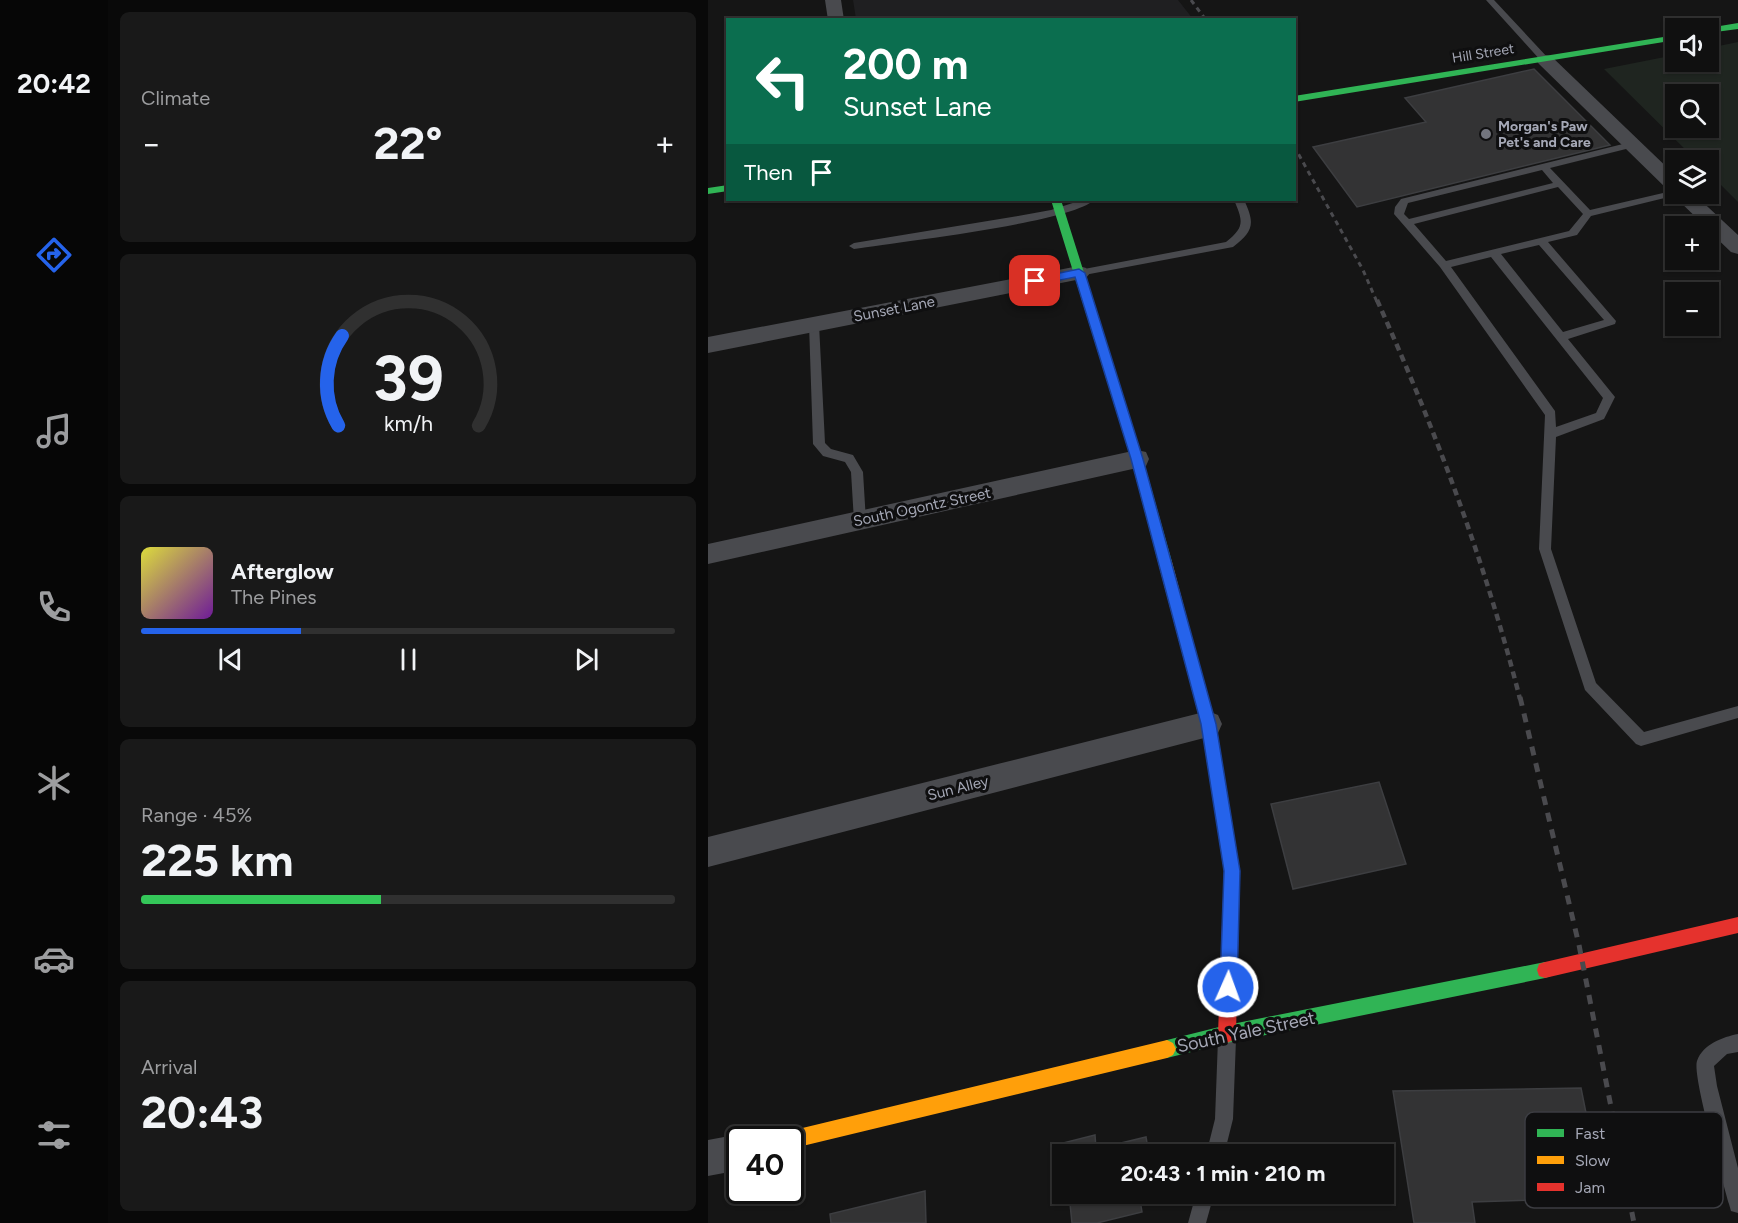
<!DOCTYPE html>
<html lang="en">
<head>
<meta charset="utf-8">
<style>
  body { margin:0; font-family:Figtree,sans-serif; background:#191919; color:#f1f3f6; height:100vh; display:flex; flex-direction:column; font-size:22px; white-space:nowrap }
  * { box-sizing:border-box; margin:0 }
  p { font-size:20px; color:#9c9d9f }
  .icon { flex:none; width:33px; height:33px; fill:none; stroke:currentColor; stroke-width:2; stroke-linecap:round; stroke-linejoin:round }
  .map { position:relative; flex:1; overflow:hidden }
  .drawer { display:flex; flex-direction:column; gap:12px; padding:12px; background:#090909; width:600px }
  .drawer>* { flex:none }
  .hud { position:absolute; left:18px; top:18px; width:570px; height:183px; border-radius:0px; box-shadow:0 2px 4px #0004,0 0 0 2px #303030; background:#0b6e4f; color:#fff; overflow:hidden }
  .controls { position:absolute; left:957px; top:18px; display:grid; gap:12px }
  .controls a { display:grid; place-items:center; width:54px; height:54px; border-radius:0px; background:#101010; box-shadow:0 2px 4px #0004,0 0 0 2px #303030; font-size:30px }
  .speed { position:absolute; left:18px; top:1126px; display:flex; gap:12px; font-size:30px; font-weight:700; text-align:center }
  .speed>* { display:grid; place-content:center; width:78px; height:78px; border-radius:50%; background:#101010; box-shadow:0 2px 4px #0004,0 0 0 2px #303030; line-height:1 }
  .speed .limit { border:3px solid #111; border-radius:9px; background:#fff; color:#111 }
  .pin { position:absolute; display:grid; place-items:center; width:51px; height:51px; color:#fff; margin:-26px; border-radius:12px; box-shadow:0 3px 9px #0006 }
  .me { position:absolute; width:66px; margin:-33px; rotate:2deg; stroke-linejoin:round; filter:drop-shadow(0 0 4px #0008) }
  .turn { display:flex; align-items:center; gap:21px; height:126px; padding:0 18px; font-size:27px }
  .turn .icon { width:78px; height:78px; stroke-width:2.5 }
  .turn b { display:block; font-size:42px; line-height:51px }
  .then { display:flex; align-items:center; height:57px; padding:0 18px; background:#0003; gap:12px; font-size:22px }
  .big { font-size:45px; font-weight:700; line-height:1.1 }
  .drawer .card { flex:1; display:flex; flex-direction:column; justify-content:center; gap:9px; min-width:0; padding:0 21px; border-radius:9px; background:#191919 }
  .drawer .dial { align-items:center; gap:0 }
  .dial svg { height:156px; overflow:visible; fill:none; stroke:#303030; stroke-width:7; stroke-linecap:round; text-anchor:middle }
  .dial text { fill:#f1f3f6; stroke:none }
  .song { display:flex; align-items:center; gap:18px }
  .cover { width:72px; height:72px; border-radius:9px; background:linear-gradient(135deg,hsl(60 70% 55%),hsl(280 70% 35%)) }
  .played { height:6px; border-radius:3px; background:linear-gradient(90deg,#2563eb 30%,#303030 30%) }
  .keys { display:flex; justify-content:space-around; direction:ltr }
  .heat { display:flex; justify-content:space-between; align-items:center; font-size:33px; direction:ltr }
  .charge { height:9px; border-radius:4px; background:linear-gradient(90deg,#34c759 45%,#303030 0) }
  .trip { position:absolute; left:344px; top:1144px; width:342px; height:60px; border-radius:0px; background:#101010; box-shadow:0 2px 4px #0004,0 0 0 2px #303030; font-weight:700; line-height:60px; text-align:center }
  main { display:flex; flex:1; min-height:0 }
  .tabs { display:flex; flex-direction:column; width:108px; justify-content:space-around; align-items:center; background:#060606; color:#9c9d9f }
  .tabs .icon { width:42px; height:42px }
  .tabs .selected { color:#2563eb }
  .tabs b { font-size:27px; color:#f1f3f6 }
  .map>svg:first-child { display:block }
  .built { fill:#1f1f21 }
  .green { fill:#1f2520; fill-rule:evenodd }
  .building { fill:#333334; stroke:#3d3e41; stroke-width:1.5 }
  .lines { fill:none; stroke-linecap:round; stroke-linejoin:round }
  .lane { fill:#494a4e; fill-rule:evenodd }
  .street { fill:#494a4e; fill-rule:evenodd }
  .fast { fill:#30b455; fill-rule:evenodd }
  .slow { fill:#ff9f0a; fill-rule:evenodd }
  .jam { fill:#e5322d; fill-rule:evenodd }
  .rail-far2 { stroke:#4a4a4e; stroke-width:3; stroke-dasharray:5 4.5; stroke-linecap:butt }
  .rail-far1 { stroke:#4a4a4e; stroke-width:4.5; stroke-dasharray:7 5; stroke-linecap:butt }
  .rail { stroke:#4a4a4e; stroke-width:5; stroke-dasharray:9 8; stroke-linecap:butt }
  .route { fill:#2563eb; stroke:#184099; stroke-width:1.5 }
  .poi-dot { fill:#73757e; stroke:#0f0f10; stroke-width:2 }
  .labels { text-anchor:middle; stroke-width:6; stroke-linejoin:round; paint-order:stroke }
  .far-street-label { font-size:14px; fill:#a5a8b6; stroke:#0f0f10 }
  .far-poi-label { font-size:14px; font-weight:bold; fill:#a5a8b6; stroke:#0f0f10; text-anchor:start }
  .street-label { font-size:15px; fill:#a5a8b6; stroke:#0f0f10 }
  .near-street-label { font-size:18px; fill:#a5a8b6; stroke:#0f0f10 }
  .key { fill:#0f0f10; stroke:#3c3d42; stroke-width:1.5 }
  .key-label { font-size:16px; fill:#a5a8b6 }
</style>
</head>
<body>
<main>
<nav class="tabs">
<b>20:42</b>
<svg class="icon selected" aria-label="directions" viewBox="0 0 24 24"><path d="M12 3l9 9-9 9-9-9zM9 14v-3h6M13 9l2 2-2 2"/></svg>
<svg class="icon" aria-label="music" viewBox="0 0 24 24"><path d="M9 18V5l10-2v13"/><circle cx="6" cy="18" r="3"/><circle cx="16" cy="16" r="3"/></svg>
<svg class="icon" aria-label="phone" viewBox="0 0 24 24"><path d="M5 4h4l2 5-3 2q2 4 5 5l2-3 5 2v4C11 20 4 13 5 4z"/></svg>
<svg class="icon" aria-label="climate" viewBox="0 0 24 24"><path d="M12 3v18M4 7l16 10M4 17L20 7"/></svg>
<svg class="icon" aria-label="car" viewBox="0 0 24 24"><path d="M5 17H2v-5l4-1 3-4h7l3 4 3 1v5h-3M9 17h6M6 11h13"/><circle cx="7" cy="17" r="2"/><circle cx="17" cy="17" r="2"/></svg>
<svg class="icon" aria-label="filters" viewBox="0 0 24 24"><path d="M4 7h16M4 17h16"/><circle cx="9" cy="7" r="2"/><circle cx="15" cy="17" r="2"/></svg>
</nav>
<section class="drawer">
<div class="card"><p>Climate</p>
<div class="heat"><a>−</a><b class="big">22°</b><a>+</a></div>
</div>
<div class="card dial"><svg viewBox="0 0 100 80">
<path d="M14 69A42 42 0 1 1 86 69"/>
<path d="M14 69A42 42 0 0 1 16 23" stroke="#2563eb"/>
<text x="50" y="56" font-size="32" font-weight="700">39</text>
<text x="50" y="72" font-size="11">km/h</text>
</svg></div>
<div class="card">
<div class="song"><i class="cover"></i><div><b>Afterglow</b><p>The Pines</p></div></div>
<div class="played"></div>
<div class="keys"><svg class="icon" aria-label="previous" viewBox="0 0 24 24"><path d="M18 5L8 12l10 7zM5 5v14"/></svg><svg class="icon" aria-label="pause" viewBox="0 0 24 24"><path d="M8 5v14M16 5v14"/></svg><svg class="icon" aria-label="next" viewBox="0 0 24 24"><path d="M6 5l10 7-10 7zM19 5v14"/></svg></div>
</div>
<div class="card"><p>Range · 45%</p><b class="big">225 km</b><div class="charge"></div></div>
<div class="card"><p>Arrival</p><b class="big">20:43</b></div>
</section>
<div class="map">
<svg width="1030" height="1223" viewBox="0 0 1030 1223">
  <rect width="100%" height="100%" fill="#151515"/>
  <path class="built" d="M145,0H470L485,19H148Z"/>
  <path class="green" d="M1030,42V202L1001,173L1000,160H988L896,69L967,55L968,62H1000L1001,48ZM968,94H1000V128H968Z"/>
  <path class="building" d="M826,69L902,145L649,207L605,147L718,122L697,98Z
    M671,782L698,864L585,889L563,804Z
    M873,1088L895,1198L764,1202L767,1223H706L685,1091Z
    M387,1135L388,1149L438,1137L441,1155H357L355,1143Z
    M217,1191L218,1223H123L122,1214Z
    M361,1194H446L447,1196L432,1200L434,1212L389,1223H364Z"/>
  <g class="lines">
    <path class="lane" d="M778,0H786L840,58V62H834Z
      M923,142L926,143V147L842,168L882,210L968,190V194H973L883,216L869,235L840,242L908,321L907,324L860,339L907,397L896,419L848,437L843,549L888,683L936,732L1030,706V718L933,746L928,744L877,690L831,549L837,415L732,267L686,214L687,207L693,199ZM834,170L845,183L701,219L696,214L700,203ZM850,187L875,214L861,231L738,261L706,224ZM831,245L896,320L855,332L793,254ZM783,257L895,398L888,413L848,427L847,411L743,267Z
      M374,200H386C362,223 189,242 146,249L141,246L146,243L310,216L343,210Z
      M526,200H536C547,223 546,231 525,247L371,276L366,273L371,270L518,242C537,227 535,221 526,200Z
      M106,320L111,324L117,443L123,449L145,455L155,472L158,521L152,526L146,521L143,472L137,462L115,456L105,444L101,324Z
      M519,1030L525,1033L528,1039L525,1119L516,1155H498L507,1119L510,1039L513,1033Z
      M1030,1034V1052L1019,1054L1006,1066L1009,1086L1030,1168V1213L1023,1211L1021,1204C1015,1181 984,1076 989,1061C995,1044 1015,1037 1030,1034Z
      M488,1194H506L498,1223H480Z"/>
    <path class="street" d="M117,0H133L136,20H120Z
      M837,55L843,56L968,176V194H986L1030,235V254L1023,252L1000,230V226H997L968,198L966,192L961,191L831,64L828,60L831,56Z
      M371,266L378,268L382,273L378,278L0,353V337Z
      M429,450L438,452L441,459L438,466L0,564V544Z
      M500,711L510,715L514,724L510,733L500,737L0,867V837Z
      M32,1134L45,1140H32V1170L0,1176V1140Z"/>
    <path class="fast" d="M1030,23V29L1000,33V28Z
      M968,35V40L586,102V96Z
      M20,185V191L0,194V188Z
      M343,200H353L435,459L464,562L462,566H452L450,562L423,459Z
      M837,962L843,964L845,970L843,976L837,978L519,1043L459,1058L453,1055L450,1049L453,1043L459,1040L519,1025Z"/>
    <path class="slow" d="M457,557L462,558L464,562L507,724L515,773L513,778L508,780L503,778L501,773L493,724L450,562L452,558Z
      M459,1040L465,1043L468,1049L465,1055L459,1058L82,1149V1140H73L76,1134L82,1131Z"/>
    <path class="jam" d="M508,766L513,768L515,773L532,871L528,1034L525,1040L519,1043L513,1040L510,1034L516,871L501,773L503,768Z
      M1030,917V933L837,978L831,976L829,970L831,964L837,962Z"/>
    <path class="rail-far2" d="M483,0L498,20
      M586,146L655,270L669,302"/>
    <path class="rail-far1" d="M669,300C727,429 777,561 812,699"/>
    <path class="rail" d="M812,697L871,945L926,1223"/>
  </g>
  <path class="route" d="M371,269L377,273L435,459L508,724L532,871L529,987L526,993L520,996L515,993L512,987L516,871L493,724L423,459L367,277L327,285L322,281L327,278Z"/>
  <circle class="poi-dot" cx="778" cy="134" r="6"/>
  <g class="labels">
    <g class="far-street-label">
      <text transform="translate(775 53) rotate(-9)" y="5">Hill Street</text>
    </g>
    <g class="far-poi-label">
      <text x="790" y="131">Morgan's Paw<tspan x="790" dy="16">Pet's and Care</tspan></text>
    </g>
    <g class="street-label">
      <text transform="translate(186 309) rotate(-11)" y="5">Sunset Lane</text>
      <text transform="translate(214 507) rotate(-12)" y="5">South Ogontz Street</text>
      <text transform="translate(250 788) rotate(-14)" y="5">Sun Alley</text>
    </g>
    <g class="near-street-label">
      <text transform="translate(538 1032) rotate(-12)" y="6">South Yale Street</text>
    </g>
  </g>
  <rect x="817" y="1112" width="198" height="96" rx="9" class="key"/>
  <rect x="829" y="1129" width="27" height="8" fill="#30b455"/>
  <rect x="829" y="1156" width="27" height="8" fill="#ff9f0a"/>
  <rect x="829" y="1183" width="27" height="8" fill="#e5322d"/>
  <g class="key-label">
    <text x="867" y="1139">Fast</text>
    <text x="867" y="1166">Slow</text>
    <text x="867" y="1193">Jam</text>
  </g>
</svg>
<div class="controls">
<a><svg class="icon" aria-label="sound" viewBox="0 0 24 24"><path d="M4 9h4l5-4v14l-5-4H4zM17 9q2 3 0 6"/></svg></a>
<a><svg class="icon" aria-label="search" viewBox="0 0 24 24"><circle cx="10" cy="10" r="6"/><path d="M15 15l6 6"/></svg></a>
<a><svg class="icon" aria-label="layers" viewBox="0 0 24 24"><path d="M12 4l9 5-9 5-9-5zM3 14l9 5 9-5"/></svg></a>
<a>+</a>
<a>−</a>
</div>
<div class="speed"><div class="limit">40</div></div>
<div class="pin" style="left:327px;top:281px;background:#d93025"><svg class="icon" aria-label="arrive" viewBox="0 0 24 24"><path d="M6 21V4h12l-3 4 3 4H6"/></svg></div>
<svg class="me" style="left:520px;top:987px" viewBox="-20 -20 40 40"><circle r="17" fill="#2563eb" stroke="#fff" stroke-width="3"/><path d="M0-11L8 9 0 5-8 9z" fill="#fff"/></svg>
<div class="trip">20:43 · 1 min · 210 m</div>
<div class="hud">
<div class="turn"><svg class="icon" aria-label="left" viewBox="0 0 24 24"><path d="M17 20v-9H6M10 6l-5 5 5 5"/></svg><div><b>200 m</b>Sunset Lane</div></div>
<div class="then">Then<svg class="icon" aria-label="arrive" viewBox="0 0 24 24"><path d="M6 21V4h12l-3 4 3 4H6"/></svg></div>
</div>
</div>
</main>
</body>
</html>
